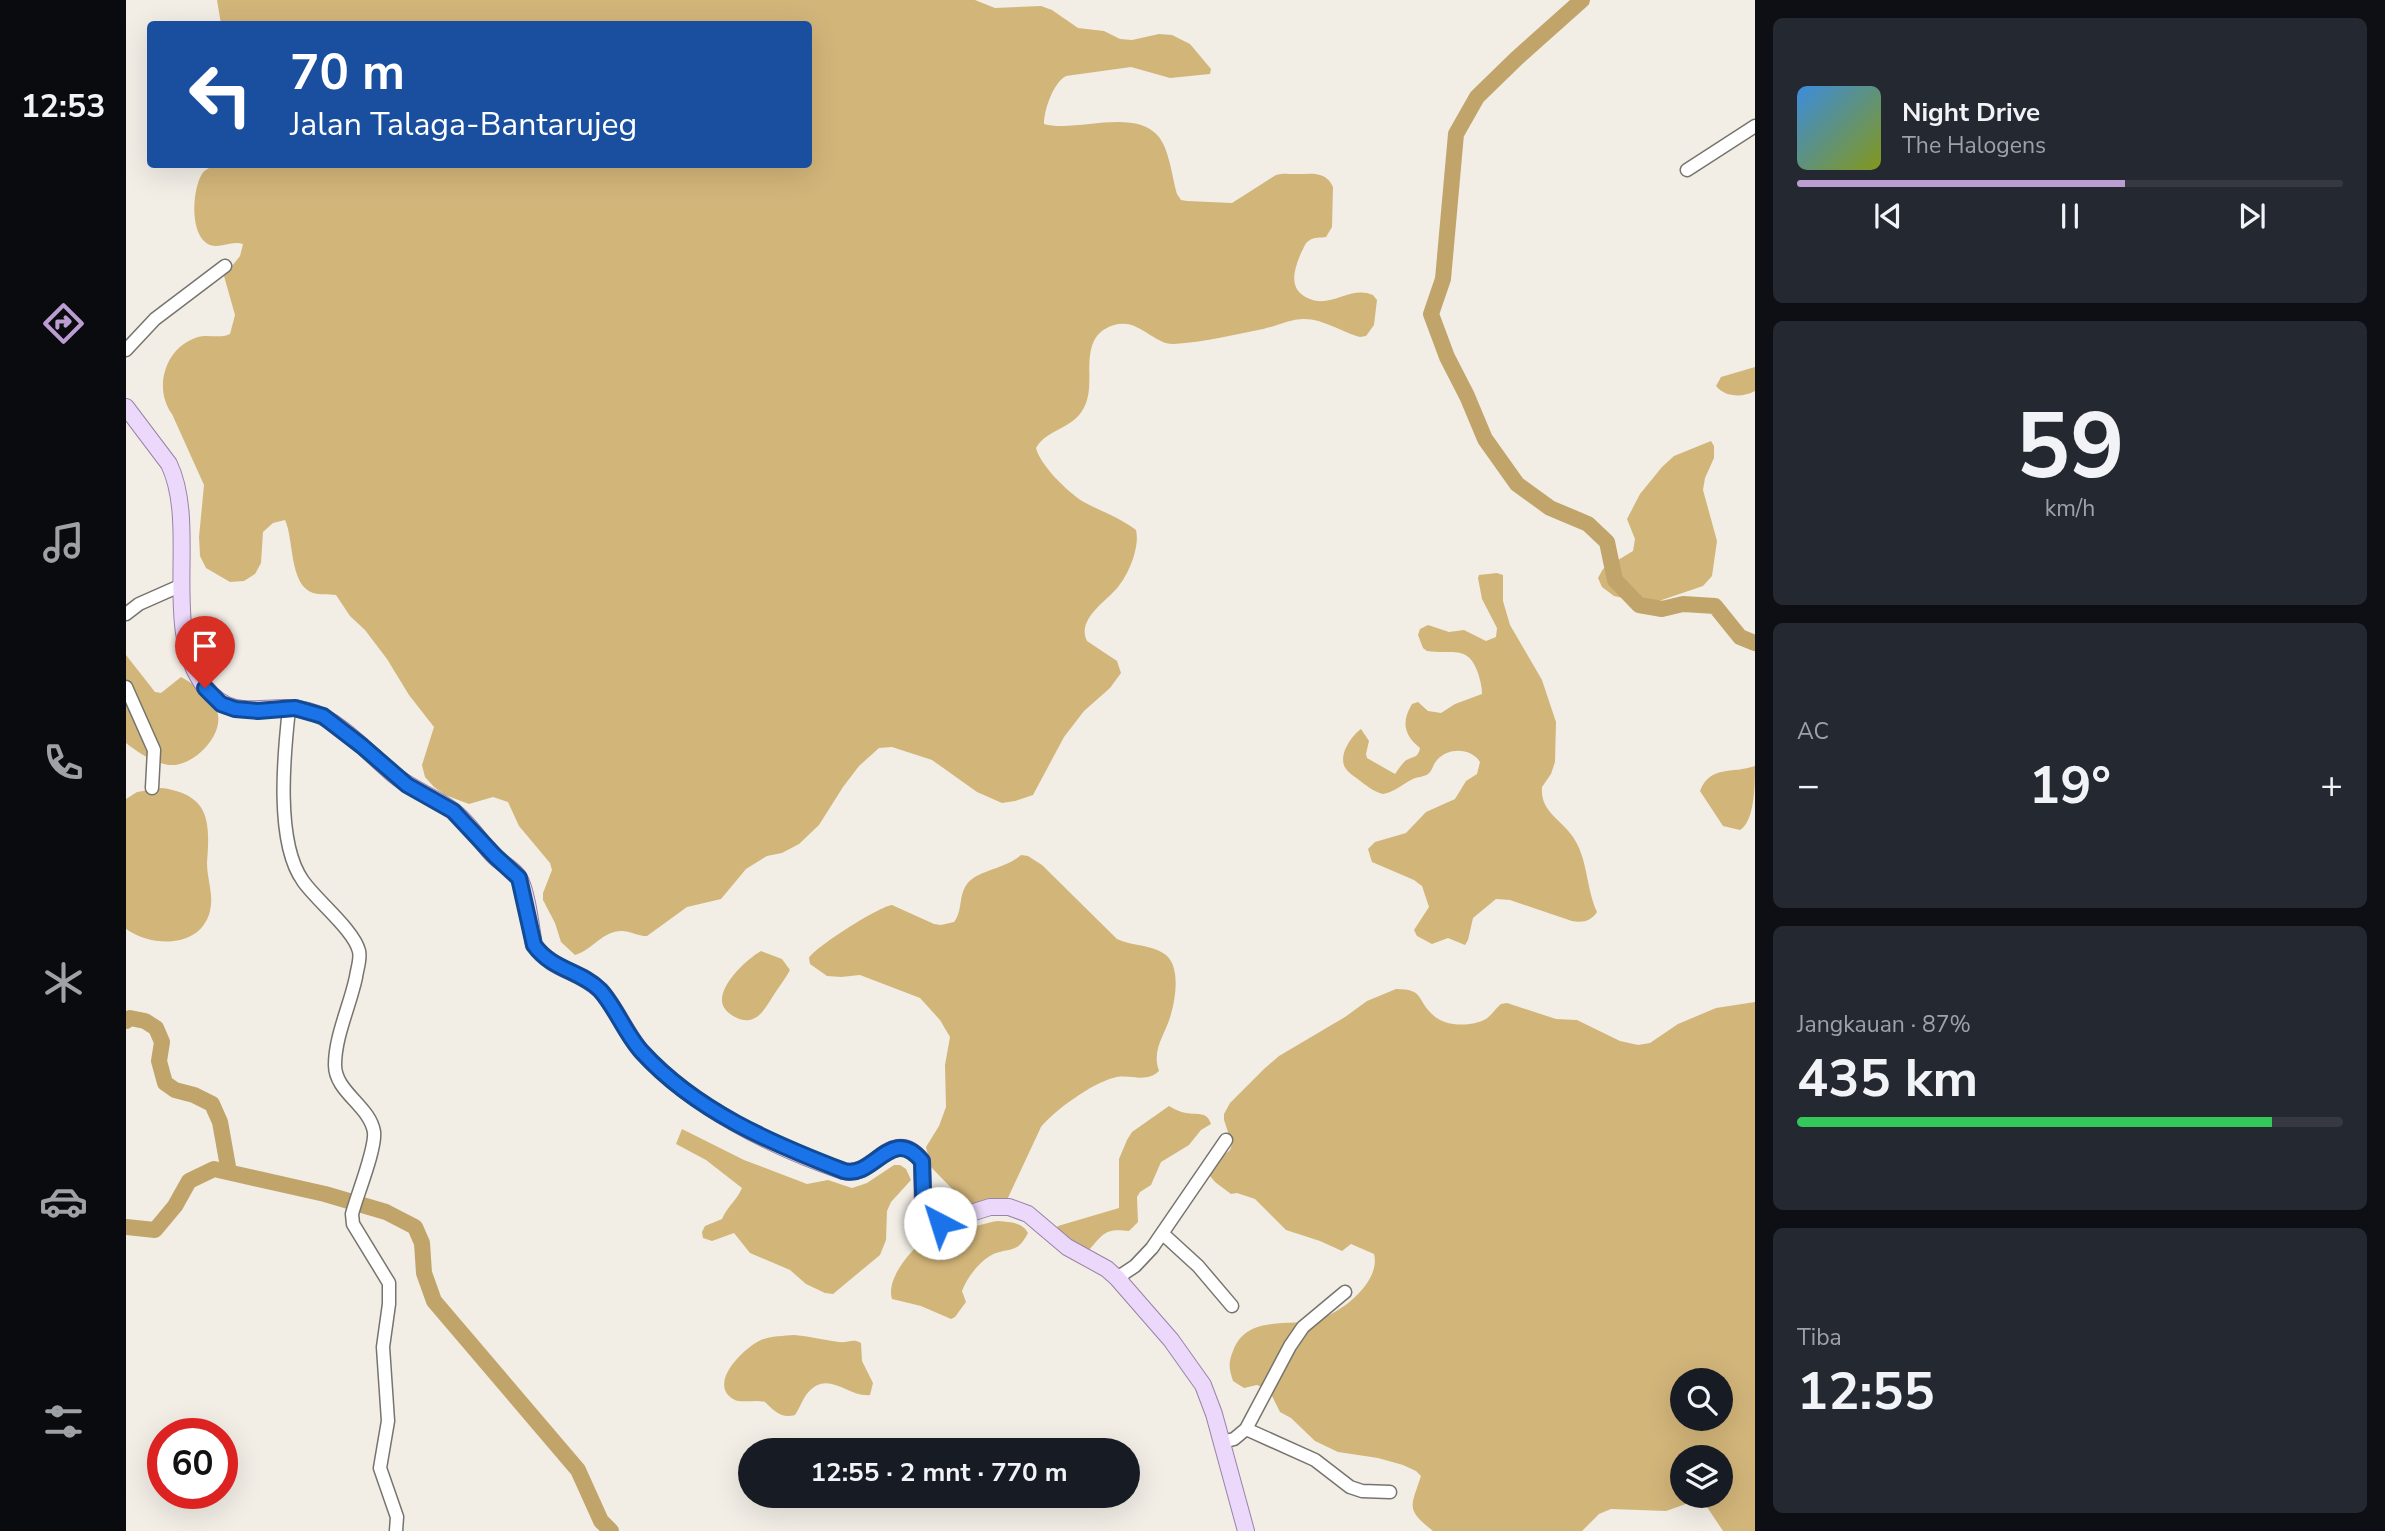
<!DOCTYPE html>
<html lang="id">
<head>
<meta charset="utf-8">
<style>
  body { margin:0; font-family:"Nunito Sans",sans-serif; background:#242831; color:#f1f3f6; height:100vh; display:flex; flex-direction:column; font-size:26px; white-space:nowrap }
  * { box-sizing:border-box; margin:0 }
  p { font-size:23px; color:#9ea1a6 }
  .icon { flex:none; width:38px; height:38px; fill:none; stroke:currentColor; stroke-width:2; stroke-linecap:round; stroke-linejoin:round }
  .map { position:relative; flex:1; overflow:hidden }
  .panel { display:flex; flex-direction:column; gap:18px; padding:18px; background:#0d0f14; width:630px }
  .panel>* { flex:none }
  .top-card { position:absolute; left:21px; top:21px; width:665px; height:147px; border-radius:7px; box-shadow:0 7px 28px #0002; background:#1a4fa0; color:#fff; overflow:hidden }
  .controls { position:absolute; left:1544px; top:1368px; display:grid; gap:14px }
  .controls a { display:grid; place-items:center; width:63px; height:63px; border-radius:50%; background:#171b24; box-shadow:0 7px 28px #0002; font-size:35px }
  .speed { position:absolute; left:21px; top:1418px; display:flex; gap:14px; font-size:35px; font-weight:700; text-align:center }
  .speed>* { display:grid; place-content:center; width:91px; height:91px; border-radius:50%; background:#171b24; box-shadow:0 7px 28px #0002; line-height:1 }
  .speed .limit { border:10px solid #d22; background:#fff; color:#111 }
  .pin { position:absolute; display:grid; place-items:center; width:60px; height:60px; color:#fff; margin:-72px -30px; border-radius:50% 50% 50% 0; rotate:-45deg; box-shadow:0 0 7px #0007 }
  .pin .icon { rotate:45deg }
  .me { position:absolute; width:77px; margin:-38px; rotate:320deg; stroke-linejoin:round; filter:drop-shadow(0 0 5px #0008) }
  .turn { display:flex; align-items:center; gap:24px; height:147px; padding:0 28px; font-size:32px }
  .turn .icon { width:91px; height:91px; stroke-width:2.5 }
  .turn b { display:block; font-size:49px; line-height:60px }
  .big { font-size:52px; font-weight:700; line-height:1.1 }
  .panel .card { flex:1; display:flex; flex-direction:column; justify-content:center; gap:10px; min-width:0; padding:0 24px; border-radius:10px; background:#242831 }
  .panel .dial { align-items:center; gap:0 }
  .dial b { font-size:91px; line-height:1 }
  .song { display:flex; align-items:center; gap:21px }
  .cover { width:84px; height:84px; border-radius:10px; background:linear-gradient(135deg,hsl(210 70% 55%),hsl(70 70% 35%)) }
  .played { height:7px; border-radius:4px; background:linear-gradient(90deg,#bc9dd2 60%,#363941 60%) }
  .keys { display:flex; justify-content:space-around; direction:ltr }
  .heat { display:flex; justify-content:space-between; align-items:center; font-size:38px; direction:ltr }
  .charge { height:10px; border-radius:5px; background:linear-gradient(90deg,#34c759 87%,#363941 0) }
  .trip { position:absolute; left:612px; top:1438px; width:402px; height:70px; border-radius:35px; background:#171b24; box-shadow:0 7px 28px #0002; font-weight:700; line-height:70px; text-align:center }
  main { display:flex; flex:1; min-height:0 }
  .tabs { display:flex; flex-direction:column; width:126px; justify-content:space-around; align-items:center; background:#090b0e; color:#9ea1a6 }
  .tabs .icon { width:49px; height:49px }
  .tabs .current { color:#bc9dd2 }
  .tabs b { font-size:32px; color:#f1f3f6 }
  .map>svg:first-child { display:block }
  .forest { fill:#d2b579; fill-rule:evenodd }
  .lines { fill:none; stroke-linecap:round; stroke-linejoin:round }
  .river { stroke:#c1a469; stroke-width:16 }
  .minor-casing { stroke:#77746d; stroke-width:15 }
  .major-casing { stroke:#9883a7; stroke-width:18 }
  .minor { stroke:#fff; stroke-width:12 }
  .major { stroke:#ebd8fa; stroke-width:16 }
  .route-casing { stroke:#114b97; stroke-width:18 }
  .route { stroke:#1a73e8; stroke-width:12 }
</style>
</head>
<body>
<main>
<nav class="tabs">
<b>12:53</b>
<svg class="icon current" aria-label="directions" viewBox="0 0 24 24"><path d="M12 3l9 9-9 9-9-9zM9 14v-3h6M13 9l2 2-2 2"/></svg>
<svg class="icon" aria-label="music" viewBox="0 0 24 24"><path d="M9 18V5l10-2v13"/><circle cx="6" cy="18" r="3"/><circle cx="16" cy="16" r="3"/></svg>
<svg class="icon" aria-label="phone" viewBox="0 0 24 24"><path d="M5 4h4l2 5-3 2q2 4 5 5l2-3 5 2v4C11 20 4 13 5 4z"/></svg>
<svg class="icon" aria-label="climate" viewBox="0 0 24 24"><path d="M12 3v18M4 7l16 10M4 17L20 7"/></svg>
<svg class="icon" aria-label="car" viewBox="0 0 24 24"><path d="M5 17H2v-5l4-1 3-4h7l3 4 3 1v5h-3M9 17h6M6 11h13"/><circle cx="7" cy="17" r="2"/><circle cx="17" cy="17" r="2"/></svg>
<svg class="icon" aria-label="filters" viewBox="0 0 24 24"><path d="M4 7h16M4 17h16"/><circle cx="9" cy="7" r="2"/><circle cx="15" cy="17" r="2"/></svg>
</nav>
<div class="map">
<svg width="1629" height="1531" viewBox="0 0 1629 1531">
  <rect width="100%" height="100%" fill="#f2eee6"/>
  <path class="forest" d="M91,0H849L869,8L915,6L926,10L952,28L978,31L994,39L1006,40L1033,34L1046,35L1064,44L1085,69L1084,74L1044,78L1005,67L940,76C927,83 918,110 918,124C950,133 1009,107 1033,137C1044,152 1046,177 1051,194L1055,200L1061,201L1106,203L1150,175C1157,173 1161,174 1168,174C1182,175 1199,169 1207,187L1206,227L1200,237C1195,238 1188,237 1184,240C1179,242 1178,248 1175,253C1168,270 1161,290 1184,299C1206,308 1225,285 1247,295L1251,300L1248,325L1240,336L1234,337C1215,332 1198,319 1178,319C1164,319 1151,326 1137,329C1108,335 1078,342 1048,344C1025,345 1010,311 979,329C954,344 969,381 960,403C950,430 922,427 910,448C914,465 941,491 956,501C974,511 993,517 1010,530C1014,547 1003,574 992,587C981,601 950,619 961,641L991,661L995,673L984,688L958,711L938,737L907,795L889,801L876,803L851,792L806,760L766,747L753,748L733,766L717,787L693,825L673,844L656,853L641,856L620,869L595,899L561,907L521,936C509,936 501,928 488,932C473,936 464,951 449,955L435,942L429,923L417,900V893L426,870L424,863L393,826L382,802L367,797L343,804L319,795L308,787L299,777L296,765L308,727L283,695L261,659L239,630L224,616L210,595C202,594 194,595 187,593C163,585 168,539 159,520L147,523L137,532L135,563L129,574L118,581L104,582L80,568L74,556L73,537L78,485L46,414C27,388 39,347 72,337C83,334 93,339 104,334L109,315L98,276L114,256L117,244C105,240 95,249 84,245C63,237 66,190 76,174C79,169 84,168 89,165L682,164V24H95Z
    M1629,367V391C1616,398 1599,397 1590,386L1595,377Z
    M1585,441L1588,446V458L1579,478L1577,490L1591,541L1586,576L1577,586L1524,604L1488,596L1476,587L1472,578L1477,569L1507,551L1509,539L1501,519L1514,494L1536,467L1548,456Z
    M1371,573L1377,575V601L1384,625L1416,680L1430,722L1429,762L1425,774L1416,787C1414,812 1435,819 1447,837C1462,859 1460,888 1471,912C1465,921 1457,923 1446,921L1384,900L1370,899L1347,918L1342,940L1339,945L1322,938L1306,944L1291,936L1288,930L1303,907L1296,886L1288,880L1246,862L1242,849L1249,842L1280,833L1300,812L1329,799L1340,781L1351,774L1354,762C1345,748 1323,747 1311,760C1307,764 1307,770 1302,774C1298,777 1291,777 1287,779C1276,784 1269,792 1257,794C1248,792 1241,786 1233,780C1229,777 1223,773 1220,769C1211,757 1225,736 1235,729L1243,741L1240,754L1241,758L1269,774C1272,770 1275,765 1279,761C1286,756 1292,759 1294,748C1278,735 1275,722 1286,704L1292,702L1302,711L1315,713L1329,704L1356,694C1356,686 1354,680 1352,673C1342,644 1326,655 1301,651L1297,648L1292,635L1294,629L1302,625L1323,632L1338,630L1360,641L1370,637L1371,628L1356,599L1352,578L1353,575Z
    M0,655L29,692L35,693L55,677C69,685 90,698 92,715C96,738 66,767 44,765C30,764 11,752 0,743Z
    M1629,766C1629,784 1629,821 1614,830L1597,826L1574,791C1584,765 1606,774 1629,766Z
    M36,788C50,790 65,794 74,806C85,821 82,846 81,863C81,879 88,895 84,911C75,948 27,948 0,929V799L11,792Z
    M895,855L902,856L916,865L991,939C1006,946 1022,944 1037,953C1055,963 1050,997 1045,1014C1040,1034 1025,1049 1033,1071C1020,1084 1003,1073 987,1078C965,1084 929,1110 915,1127L880,1202L829,1210L832,1195L805,1167L800,1147L813,1126L820,1107L819,1065L824,1037L814,1020L794,998L734,975L715,977L701,976L684,964L683,958C689,947 754,906 766,905L808,924L815,925L828,922C837,911 832,896 841,884C851,870 879,869 895,855Z
    M635,951L656,959L664,970C660,978 654,985 649,993C639,1008 631,1028 609,1017C603,1014 596,1008 596,1001C595,983 621,959 635,951Z
    M1270,989C1299,989 1290,1000 1307,1015C1319,1027 1345,1027 1360,1019C1366,1015 1369,1009 1375,1004L1381,1003L1430,1019L1451,1020L1494,1041L1512,1045L1524,1043L1552,1024L1590,1008L1629,1002V1531H1597L1577,1501L1571,1500L1540,1511L1485,1509L1473,1514L1456,1531H1307C1279,1509 1285,1507 1295,1476L1290,1471L1277,1465L1252,1458L1212,1452L1189,1441L1165,1418L1154,1412L1143,1390L1131,1385L1118,1388L1107,1381C1103,1369 1102,1363 1107,1351C1121,1313 1165,1328 1193,1319C1217,1312 1255,1281 1248,1254L1225,1244L1216,1251L1194,1241L1160,1230L1129,1199L1111,1193L1105,1194L1089,1182L1080,1171L1104,1150L1106,1144L1098,1120V1114L1104,1103L1138,1069L1153,1056L1219,1017L1241,1001ZM1556,1381H1594V1419H1556ZM1556,1458H1594V1496H1556Z
    M1043,1106C1048,1109 1054,1112 1060,1113C1071,1115 1081,1111 1085,1124L1075,1130L1063,1145L1035,1162L1025,1185L1014,1192L1011,1197L1012,1222L1003,1231C979,1228 978,1233 962,1251L930,1229L932,1226L993,1208V1159L1001,1140L1006,1132Z
    M556,1129L618,1160L681,1184L702,1180L726,1188L741,1183L768,1165H774L780,1169L785,1180L765,1202L761,1211L760,1240L754,1255L707,1294L699,1293L680,1284L664,1270L624,1253L608,1233L586,1241L577,1238L576,1232L579,1226L596,1219C601,1207 611,1200 616,1188L580,1160L550,1144Z
    M872,1221C884,1222 896,1222 902,1233C892,1252 887,1248 870,1253C856,1258 841,1277 836,1291L840,1302L829,1317L825,1319L795,1306L766,1299C759,1277 790,1243 808,1234C818,1229 830,1230 841,1228C851,1227 861,1222 872,1221Z
    M668,1335C683,1336 698,1340 713,1342C722,1343 727,1338 735,1343L736,1361L747,1383L744,1395C722,1398 701,1367 680,1395C676,1401 673,1409 669,1415C656,1419 648,1411 639,1402C629,1399 615,1404 607,1399C581,1383 619,1347 635,1340C644,1336 658,1336 668,1335Z"/>
  <g class="lines">
    <path class="river" d="M1456,0L1390,59L1351,97L1330,134L1317,279L1305,314L1321,357L1341,396L1359,439L1391,484L1424,508L1462,524L1481,542L1489,580L1513,605L1536,609L1557,604L1589,606L1614,637L1629,643
      M0,1021L4,1018L19,1021L30,1028L36,1042L33,1061L39,1083L49,1090L68,1095L86,1104L94,1122L103,1172
      M0,1227L29,1230L49,1206L63,1181L88,1169L199,1194L260,1212L289,1227L296,1243L298,1273L308,1301L452,1470L475,1521L485,1531"/>
    <defs>
      <path id="minor" d="M1561,170L1629,126
        M0,350L29,319L99,266
        M0,614L13,604L56,585
        M0,687L28,750L26,788
        M163,709C158,754 149,842 177,881C190,900 228,930 233,951C235,959 231,969 230,977C224,1006 209,1036 209,1065C209,1092 244,1106 248,1132C250,1149 231,1195 226,1214L227,1224L263,1283V1304L257,1347L262,1421L254,1468L271,1517L270,1531
        M1037,1234L1072,1266L1106,1306
        M991,1278L1009,1266L1026,1248L1100,1140
        M1120,1429L1189,1460L1224,1487L1236,1491L1264,1492
        M1096,1442L1108,1439L1120,1429L1164,1346L1177,1327L1219,1292"/>
      <path id="major" d="M0,407L43,464C73,527 34,629 79,687C109,726 143,700 182,711C213,719 243,754 267,774C285,789 307,796 326,810C343,822 354,842 369,857C376,864 388,869 393,878C401,891 405,928 408,945C427,971 453,970 474,990C489,1005 500,1034 516,1052C565,1106 648,1148 717,1171C747,1180 766,1123 796,1161L797,1216L801,1221L810,1224L864,1207H883L902,1214L941,1247L981,1269L991,1278L1045,1340L1077,1385L1088,1414L1120,1531"/>
    </defs>
    <use href="#minor" class="minor-casing"/>
    <use href="#major" class="major-casing"/>
    <use href="#minor" class="minor"/>
    <use href="#major" class="major"/>
  </g>
  <g class="lines">
    <defs>
      <path id="route" d="M79,688L95,704L109,709L132,711L169,708L197,716L236,746L281,785L327,811L369,856L393,878L408,945C427,971 454,970 474,990C489,1006 500,1035 516,1052C570,1111 645,1143 718,1171C748,1179 765,1124 796,1161L798,1219L807,1224L814,1223"/>
    </defs>
    <use href="#route" class="route-casing"/>
    <use href="#route" class="route"/>
  </g>
</svg>
<div class="controls">
<a><svg class="icon" aria-label="search" viewBox="0 0 24 24"><circle cx="10" cy="10" r="6"/><path d="M15 15l6 6"/></svg></a>
<a><svg class="icon" aria-label="layers" viewBox="0 0 24 24"><path d="M12 4l9 5-9 5-9-5zM3 14l9 5 9-5"/></svg></a>
</div>
<div class="speed"><div class="limit">60</div></div>
<div class="pin" style="left:79px;top:688px;background:#d93025"><svg class="icon" aria-label="arrive" viewBox="0 0 24 24"><path d="M6 21V4h12l-3 4 3 4H6"/></svg></div>
<svg class="me" style="left:814px;top:1223px" viewBox="-20 -20 40 40"><circle r="19" fill="#fff"/><path d="M0-13L10 11 0 6-10 11z" fill="#1a73e8"/></svg>
<div class="trip">12:55 · 2 mnt · 770 m</div>
<div class="top-card">
<div class="turn"><svg class="icon" aria-label="left" viewBox="0 0 24 24"><path d="M17 20v-9H6M10 6l-5 5 5 5"/></svg><div><b>70 m</b>Jalan Talaga-Bantarujeg</div></div>
</div>
</div>
<section class="panel">
<div class="card">
<div class="song"><i class="cover"></i><div><b>Night Drive</b><p>The Halogens</p></div></div>
<div class="played"></div>
<div class="keys"><svg class="icon" aria-label="previous" viewBox="0 0 24 24"><path d="M18 5L8 12l10 7zM5 5v14"/></svg><svg class="icon" aria-label="pause" viewBox="0 0 24 24"><path d="M8 5v14M16 5v14"/></svg><svg class="icon" aria-label="next" viewBox="0 0 24 24"><path d="M6 5l10 7-10 7zM19 5v14"/></svg></div>
</div>
<div class="card dial"><b>59</b><p>km/h</p></div>
<div class="card"><p>AC</p>
<div class="heat"><a>−</a><b class="big">19°</b><a>+</a></div>
</div>
<div class="card"><p>Jangkauan · 87%</p><b class="big">435 km</b><div class="charge"></div></div>
<div class="card"><p>Tiba</p><b class="big">12:55</b></div>
</section>
</main>
</body>
</html>
